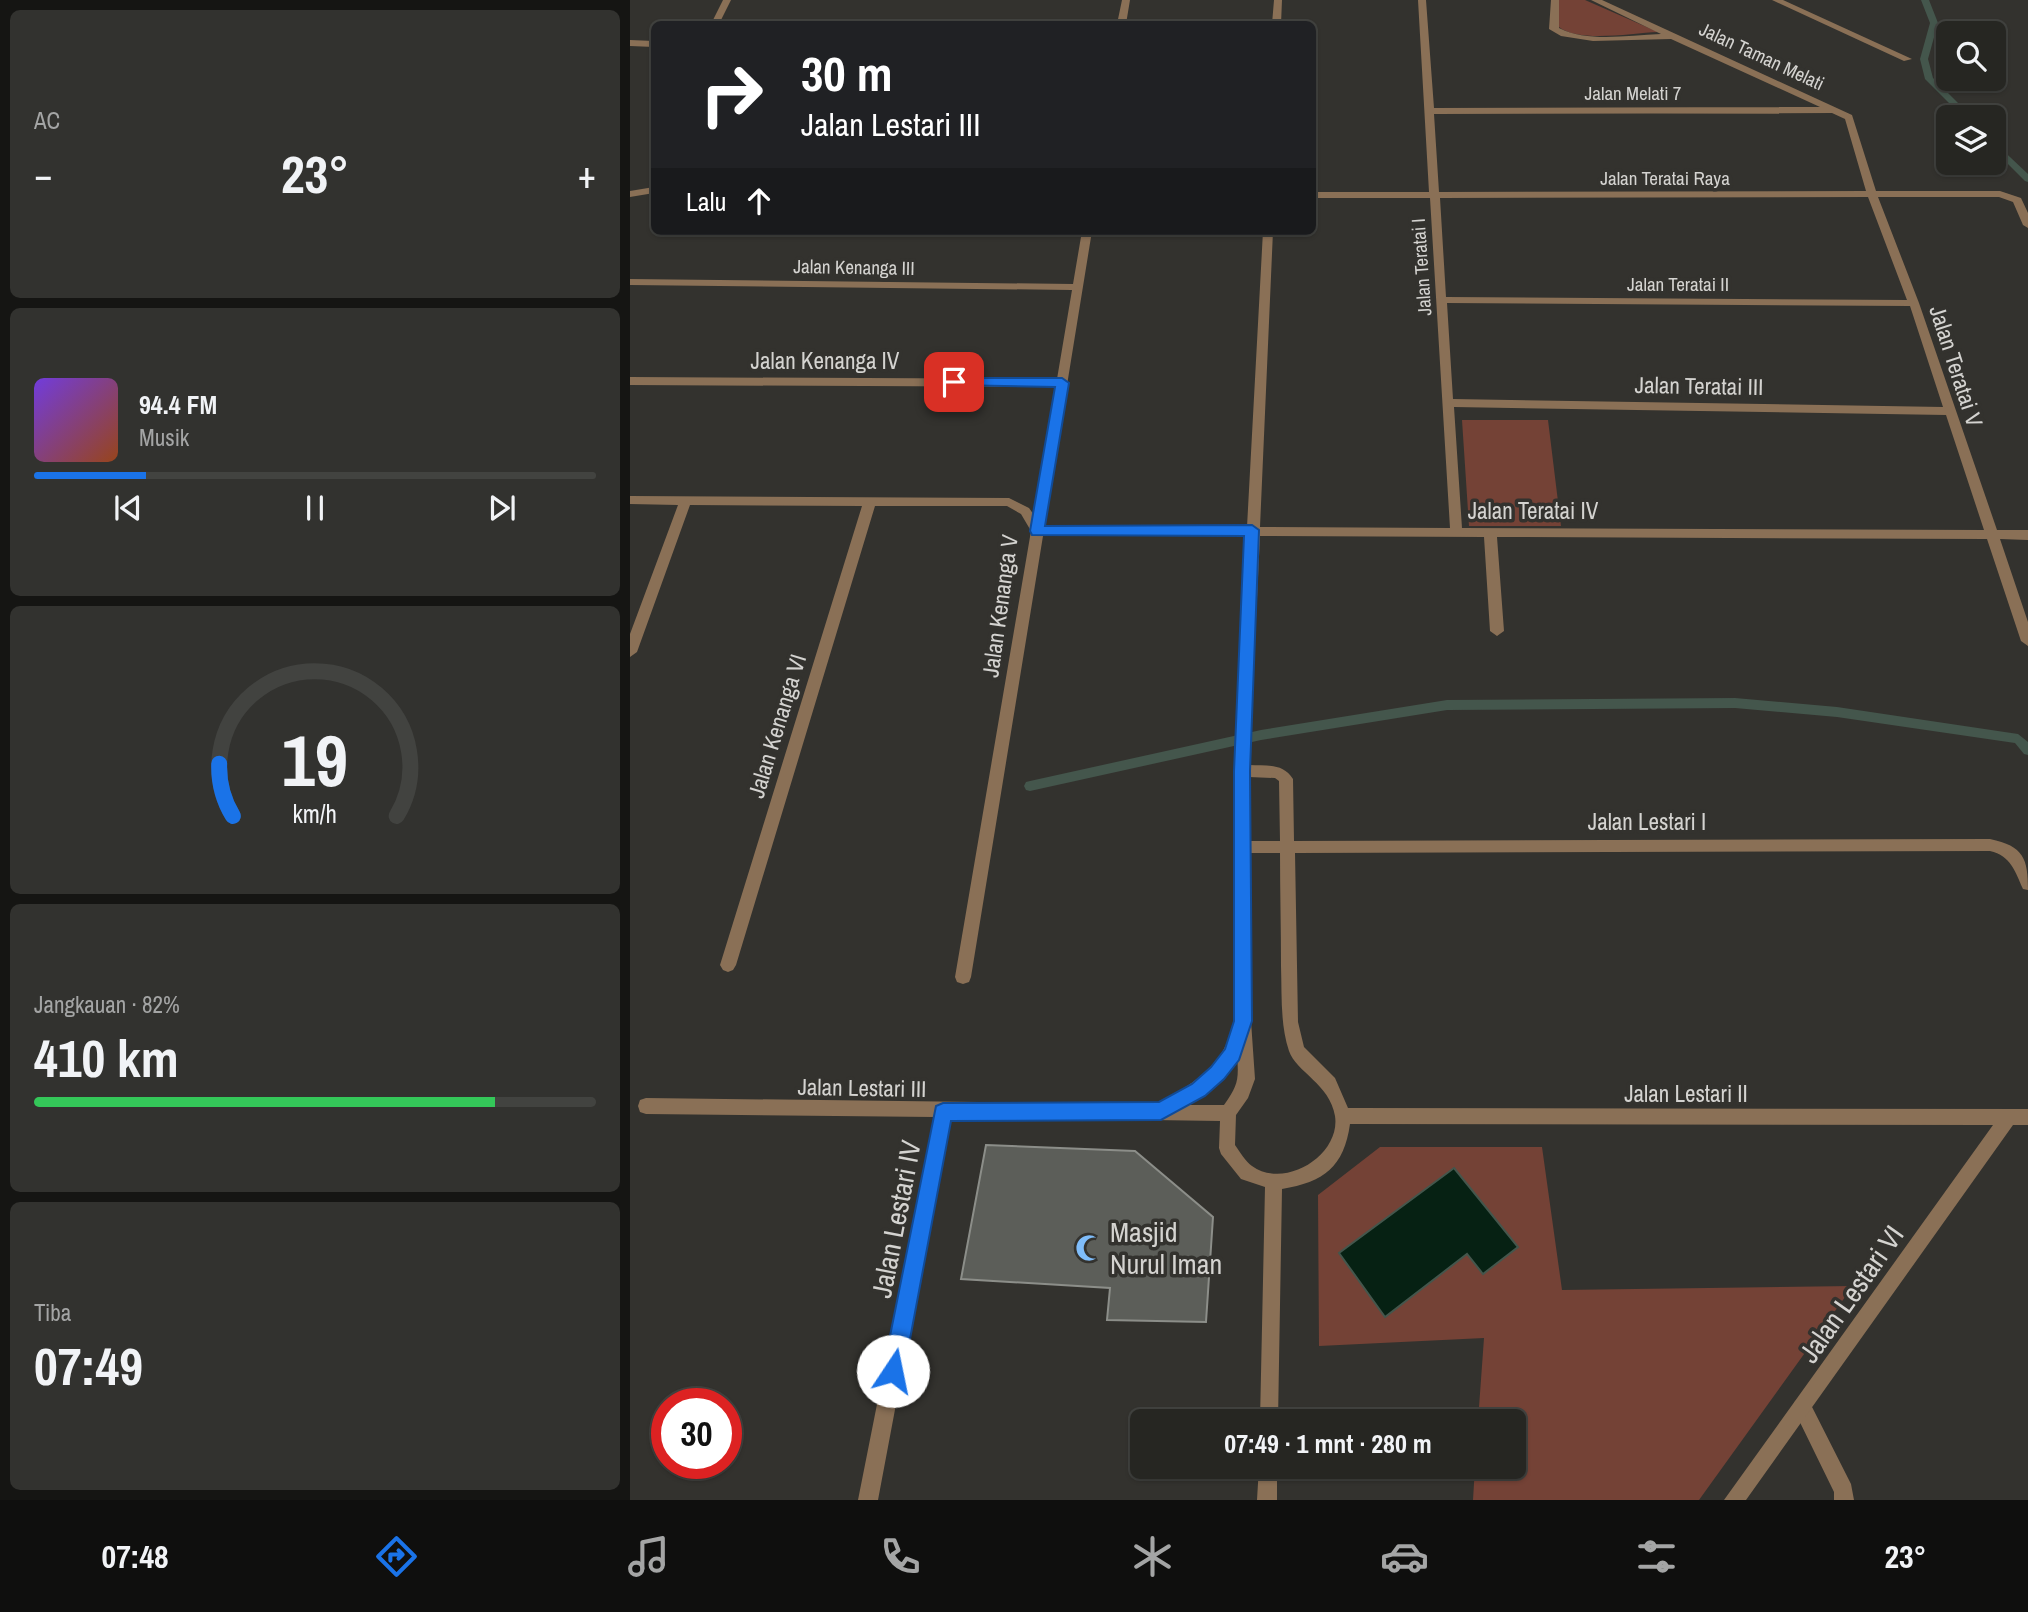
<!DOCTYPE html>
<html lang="id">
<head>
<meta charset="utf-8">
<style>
  body { margin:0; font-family:"Archivo Narrow",sans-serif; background:#32322f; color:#f1f3f6; height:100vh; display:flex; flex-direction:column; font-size:26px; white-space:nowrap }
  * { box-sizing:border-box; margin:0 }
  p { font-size:23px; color:#a4a5a5 }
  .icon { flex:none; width:38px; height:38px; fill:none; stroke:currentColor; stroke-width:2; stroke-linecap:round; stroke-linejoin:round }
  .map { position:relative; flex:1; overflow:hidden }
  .panel { display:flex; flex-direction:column; gap:10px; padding:10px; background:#151513; width:630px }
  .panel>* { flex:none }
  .top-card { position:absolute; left:21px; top:21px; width:665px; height:214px; border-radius:10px; box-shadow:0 2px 5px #0004,0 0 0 2px #424340; background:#202124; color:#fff; overflow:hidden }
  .fabs { position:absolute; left:1306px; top:21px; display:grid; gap:14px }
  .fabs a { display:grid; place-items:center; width:70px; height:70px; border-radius:10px; background:#262622; box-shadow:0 2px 5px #0004,0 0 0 2px #424340; font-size:35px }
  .speed { position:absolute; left:21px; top:1388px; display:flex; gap:14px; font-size:35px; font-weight:700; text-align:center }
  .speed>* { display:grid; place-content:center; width:91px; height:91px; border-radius:50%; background:#262622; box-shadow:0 2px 5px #0004,0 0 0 2px #424340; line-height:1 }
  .speed .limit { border:10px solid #d22; background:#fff; color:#111 }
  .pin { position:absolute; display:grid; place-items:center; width:60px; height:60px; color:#fff; margin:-30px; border-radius:14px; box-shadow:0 4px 10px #0006 }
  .me { position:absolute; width:77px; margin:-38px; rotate:11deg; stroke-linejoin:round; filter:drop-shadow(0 0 5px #0008) }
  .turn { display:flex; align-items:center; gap:24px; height:147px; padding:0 35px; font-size:32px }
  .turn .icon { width:91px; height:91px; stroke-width:2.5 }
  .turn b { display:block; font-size:49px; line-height:60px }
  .then { display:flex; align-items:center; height:66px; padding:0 35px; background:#0003; gap:14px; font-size:26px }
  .big { font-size:52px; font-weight:800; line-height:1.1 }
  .panel .card { flex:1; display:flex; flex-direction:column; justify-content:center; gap:10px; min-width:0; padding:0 24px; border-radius:10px; background:#32322f }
  .panel .dial { align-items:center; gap:0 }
  .dial svg { height:182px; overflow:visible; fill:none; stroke:#424340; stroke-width:7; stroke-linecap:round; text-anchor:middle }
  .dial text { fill:#f1f3f6; stroke:none }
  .song { display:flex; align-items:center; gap:21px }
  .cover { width:84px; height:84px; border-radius:10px; background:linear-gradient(135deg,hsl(260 70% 55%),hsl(20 70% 35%)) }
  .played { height:7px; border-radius:4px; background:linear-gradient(90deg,#1a73e8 20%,#424340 20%) }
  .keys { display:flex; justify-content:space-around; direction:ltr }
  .heat { display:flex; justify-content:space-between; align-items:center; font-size:38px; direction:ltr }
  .charge { height:10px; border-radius:5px; background:linear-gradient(90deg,#34c759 82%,#424340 0) }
  .trip { position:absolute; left:500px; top:1409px; width:396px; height:70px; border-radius:10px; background:#262622; box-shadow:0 2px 5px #0004,0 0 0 2px #424340; font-weight:800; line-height:70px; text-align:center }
  .menu { display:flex; height:112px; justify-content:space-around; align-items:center; background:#0f0f0e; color:#a4a5a5 }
  .menu .icon { width:49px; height:49px }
  .menu .selected { color:#1a73e8 }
  .menu b { font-size:32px; color:#f1f3f6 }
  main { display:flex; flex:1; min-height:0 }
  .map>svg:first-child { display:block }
  .green { fill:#744236 }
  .water { fill:#062113; stroke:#44564c; stroke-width:2 }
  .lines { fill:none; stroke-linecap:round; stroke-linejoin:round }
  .stream { fill:#44564c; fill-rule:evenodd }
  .building { fill:#5c5e59; stroke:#8c8e89; stroke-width:2 }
  .lane { fill:#8a7056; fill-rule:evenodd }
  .street { fill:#8a7056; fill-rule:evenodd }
  .route { fill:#1a73e8; stroke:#114b97; stroke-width:2 }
  .labels { text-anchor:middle; stroke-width:7; stroke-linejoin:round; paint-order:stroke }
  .far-street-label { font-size:19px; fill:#d4d3d0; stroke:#33322e }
  .street-label { font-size:23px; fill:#d4d3d0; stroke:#33322e }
  .near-street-label { font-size:28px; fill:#d4d3d0; stroke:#33322e }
  .near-poi-label { font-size:28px; fill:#d4d3d0; stroke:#33322e; text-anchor:start }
</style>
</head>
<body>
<main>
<section class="panel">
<div class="card"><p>AC</p>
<div class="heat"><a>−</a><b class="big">23°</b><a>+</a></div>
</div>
<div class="card">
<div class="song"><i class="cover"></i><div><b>94.4 FM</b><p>Musik</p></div></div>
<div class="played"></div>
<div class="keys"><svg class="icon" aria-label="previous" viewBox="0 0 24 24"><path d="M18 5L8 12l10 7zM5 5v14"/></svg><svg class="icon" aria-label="pause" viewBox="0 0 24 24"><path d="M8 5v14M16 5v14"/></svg><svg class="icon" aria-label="next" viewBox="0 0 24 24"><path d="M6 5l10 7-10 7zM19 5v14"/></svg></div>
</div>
<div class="card dial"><svg viewBox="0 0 100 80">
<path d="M14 69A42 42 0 1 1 86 69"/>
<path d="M14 69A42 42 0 0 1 8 46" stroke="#1a73e8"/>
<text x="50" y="56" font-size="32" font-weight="700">19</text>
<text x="50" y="72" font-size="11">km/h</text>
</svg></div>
<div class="card"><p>Jangkauan · 82%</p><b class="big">410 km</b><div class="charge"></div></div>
<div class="card"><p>Tiba</p><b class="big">07:49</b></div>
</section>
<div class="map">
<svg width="1398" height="1500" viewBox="0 0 1398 1500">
  <rect width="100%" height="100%" fill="#33322e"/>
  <path class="green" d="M929,0H955L1028,32C1002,33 949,43 929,27Z
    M832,420H918L931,526H839Z
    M750,1147H912L932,1290L1223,1286L1069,1500H843L845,1467L884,1466V1421H848L854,1338L689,1346L688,1195Z"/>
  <path class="water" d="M824,1168L888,1247L853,1274L837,1254L755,1317L709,1253Z"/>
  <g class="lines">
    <path class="stream" d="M1291,0H1299L1308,23L1298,59L1303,78L1342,117H1333L1295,79L1290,59L1300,23Z
      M1363,141L1398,174V182L1395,181L1363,149Z
      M1105,698L1207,707L1388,734L1398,742V755L1394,754L1385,743L1207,717L1105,708L817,710L631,740L400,791L396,790L394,786L396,782L400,781L631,730L817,700Z"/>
  </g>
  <path class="building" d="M356,1145L505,1151L583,1217L576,1322L477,1320L480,1288L331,1279Z"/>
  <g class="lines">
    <path class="lane" d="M1172,1399L1179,1401L1221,1484L1224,1500H1204V1492L1163,1408L1165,1401Z"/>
    <path class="street" d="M93,0H101L89,24H81Z
      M492,0H500L496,24H487Z
      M644,0H652L651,24H642Z
      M788,0H796L804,108L1190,107L1041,39L963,41L931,36L919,29L921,0H929V28C959,43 998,35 1031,34L961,0H972L1222,115L1246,191H1370L1391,198L1398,213V228L1393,225L1383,202L1369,197H1248L1289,303L1367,530H1398V540L1370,539L1398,622V646L1391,641L1357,539L867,537L874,631L867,636L860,631L854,537L630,536L619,765C637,766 653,763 663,779L664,841L1360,839C1394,846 1398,859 1398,890L1393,889C1385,871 1381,856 1360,851L665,853L668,1022L674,1047L705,1078L718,1108L1398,1109V1125H1383L1116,1500H1094L1363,1125L720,1124C714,1167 694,1182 652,1189L648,1421H630L635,1187L611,1179L591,1154L589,1148L590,1121L320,1117L248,1500H228L304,1117L16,1114L10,1112L8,1106L10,1100L16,1098L526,1104C551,1091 575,1077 591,1054C597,1045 600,1033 605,1024V771L617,536H413L341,977L339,982L333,984L327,982L325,977L401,531L391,514L377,506H245L106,965L103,970L98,972L93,970L90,965L232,506L60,505L7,652L0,657V634L48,505L0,504V496L379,498L399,508L404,515L425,387L0,385V377L427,379L442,290L0,285V279L443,284L452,231H462L414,527H617L633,231H643L630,527L820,528L800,198H682V192H799ZM1202,113L1215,119L1236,191L809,192L804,114ZM1238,197L1277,300L816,297L810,198ZM817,303L1280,306L1313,407L823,399ZM824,407L1316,415L1354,530L832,528ZM619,777L645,778L649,781L650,841H620ZM620,853H650C650,891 651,928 651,966C652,994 650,1024 659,1051C666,1072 700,1084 705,1116C711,1155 655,1190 622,1166C616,1162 610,1152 605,1145L606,1115L618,1098L625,1079L621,1021ZM607,1055C609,1080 608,1085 594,1105H557L586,1084Z
      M1142,0H1153L1282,59L1274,61Z
      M0,40L24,41V47L0,46Z
      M24,187V193L0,197V191Z
      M629,1466H647V1500H627Z"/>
  </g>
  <path class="route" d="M324,378H432L439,383L415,526L622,525L629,530L620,771L622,1021L609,1060L594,1079L575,1096L531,1120L321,1121L274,1371L271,1378L263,1381L256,1378L253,1371L306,1106L313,1103L529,1102L562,1084L581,1067L595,1049L604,1021V771L614,536L402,535L400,531L425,387L319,385V379Z"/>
  <defs>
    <symbol id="mosque-bare" viewBox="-9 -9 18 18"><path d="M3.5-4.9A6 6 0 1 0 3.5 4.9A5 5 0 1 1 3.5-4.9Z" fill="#7fbdfa" stroke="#33322e" stroke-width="2.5" paint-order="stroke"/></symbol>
  </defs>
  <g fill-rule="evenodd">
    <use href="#mosque-bare" x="440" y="1229" width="38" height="38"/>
  </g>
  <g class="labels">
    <g class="far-street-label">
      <text transform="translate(1132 56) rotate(25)" y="7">Jalan Taman Melati</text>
      <text x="1003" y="100">Jalan Melati 7</text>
      <text x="1035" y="185">Jalan Teratai Raya</text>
      <text transform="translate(224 267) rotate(1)" y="7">Jalan Kenanga III</text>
      <text transform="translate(791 267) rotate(-94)" y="7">Jalan Teratai I</text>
      <text x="1048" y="291">Jalan Teratai II</text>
    </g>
    <g class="street-label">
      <text x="195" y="369">Jalan Kenanga IV</text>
      <text transform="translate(1326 366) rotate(72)" y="8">Jalan Teratai V</text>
      <text transform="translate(1069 386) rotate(1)" y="8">Jalan Teratai III</text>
      <text x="903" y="519">Jalan Teratai IV</text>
      <text transform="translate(370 606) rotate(-82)" y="8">Jalan Kenanga V</text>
      <text transform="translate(147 726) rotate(-73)" y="8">Jalan Kenanga VI</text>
      <text x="1017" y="830">Jalan Lestari I</text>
      <text transform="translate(232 1088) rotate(1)" y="8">Jalan Lestari III</text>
      <text x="1056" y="1102">Jalan Lestari II</text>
    </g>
    <g class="near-street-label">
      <text transform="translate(266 1219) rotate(-79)" y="10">Jalan Lestari IV</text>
      <text transform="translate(1221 1294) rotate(-55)" y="10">Jalan Lestari VI</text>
    </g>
    <g class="near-poi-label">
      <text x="480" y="1242">Masjid<tspan x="480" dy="32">Nurul Iman</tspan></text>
    </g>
  </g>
</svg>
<div class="fabs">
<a><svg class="icon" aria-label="search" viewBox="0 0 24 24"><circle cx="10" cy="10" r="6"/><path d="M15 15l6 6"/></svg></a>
<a><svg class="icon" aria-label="layers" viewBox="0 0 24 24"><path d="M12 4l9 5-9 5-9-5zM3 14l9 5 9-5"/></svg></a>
</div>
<div class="speed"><div class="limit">30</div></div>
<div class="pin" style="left:324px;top:382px;background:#d93025"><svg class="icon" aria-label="arrive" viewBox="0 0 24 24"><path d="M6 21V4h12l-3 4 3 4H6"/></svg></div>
<svg class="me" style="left:263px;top:1371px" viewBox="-20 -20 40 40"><circle r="19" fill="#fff"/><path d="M0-13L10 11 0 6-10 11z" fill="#1a73e8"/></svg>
<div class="trip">07:49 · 1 mnt · 280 m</div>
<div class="top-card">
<div class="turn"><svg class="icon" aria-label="right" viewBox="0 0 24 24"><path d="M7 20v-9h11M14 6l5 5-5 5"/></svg><div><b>30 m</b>Jalan Lestari III</div></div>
<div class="then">Lalu<svg class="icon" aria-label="ahead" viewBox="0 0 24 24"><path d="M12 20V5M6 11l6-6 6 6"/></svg></div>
</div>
</div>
</main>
<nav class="menu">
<b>07:48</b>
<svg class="icon selected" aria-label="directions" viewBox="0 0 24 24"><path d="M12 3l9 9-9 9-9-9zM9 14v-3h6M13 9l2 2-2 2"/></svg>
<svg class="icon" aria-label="music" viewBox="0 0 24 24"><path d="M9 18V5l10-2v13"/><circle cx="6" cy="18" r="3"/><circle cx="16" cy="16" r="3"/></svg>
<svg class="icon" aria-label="phone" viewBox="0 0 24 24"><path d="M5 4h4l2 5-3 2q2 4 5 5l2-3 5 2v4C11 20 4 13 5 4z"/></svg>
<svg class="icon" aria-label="climate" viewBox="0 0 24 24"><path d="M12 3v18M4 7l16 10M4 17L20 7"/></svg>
<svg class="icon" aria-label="car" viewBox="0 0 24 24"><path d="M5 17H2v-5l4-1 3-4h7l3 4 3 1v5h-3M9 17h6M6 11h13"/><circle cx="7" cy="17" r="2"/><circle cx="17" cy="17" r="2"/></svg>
<svg class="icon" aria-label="filters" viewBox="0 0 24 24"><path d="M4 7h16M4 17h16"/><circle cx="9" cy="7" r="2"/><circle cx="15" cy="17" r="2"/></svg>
<b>23°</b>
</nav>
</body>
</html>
